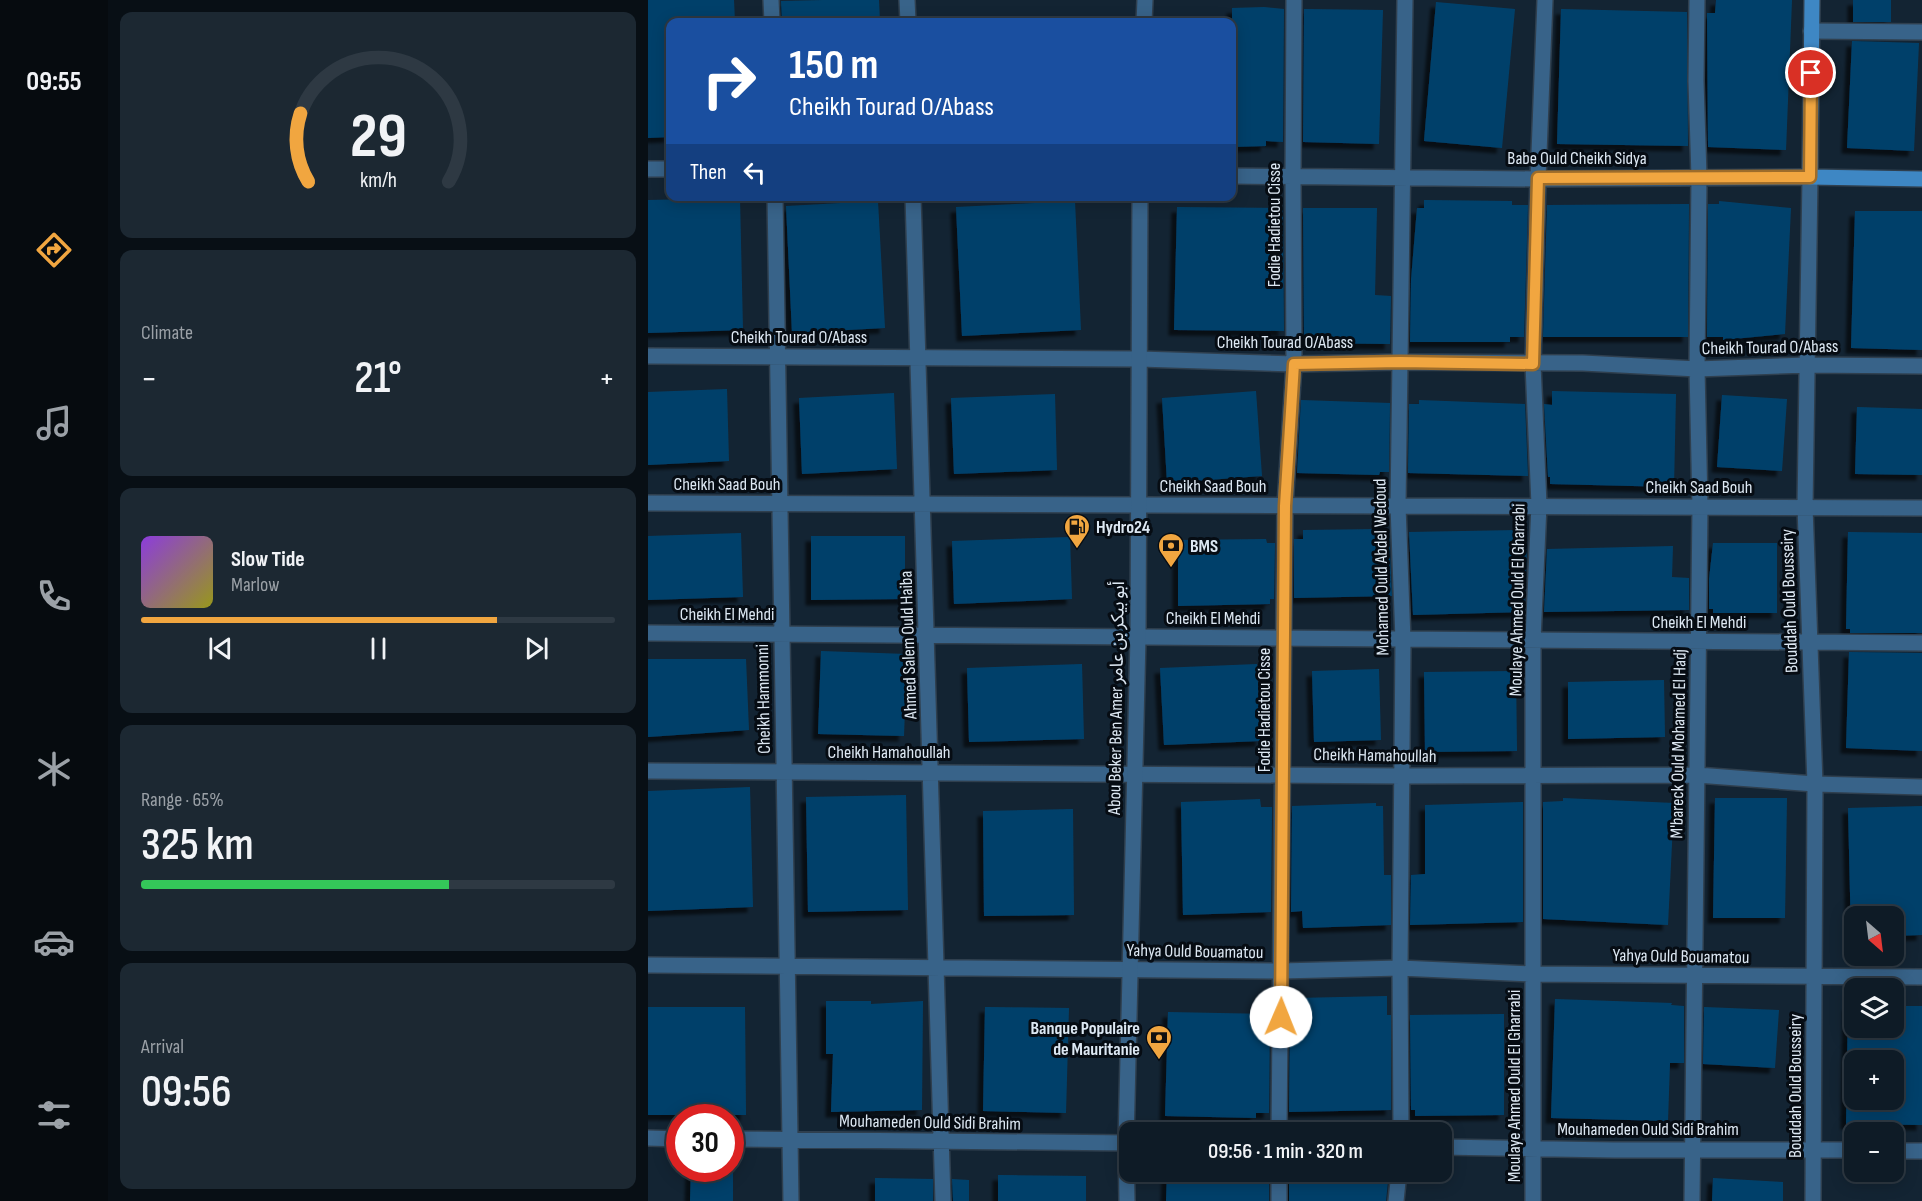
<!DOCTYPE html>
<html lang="en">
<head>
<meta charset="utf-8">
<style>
  body { margin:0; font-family:"Sofia Sans Condensed","Noto Sans Arabic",sans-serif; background:#1c2832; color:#f1f3f6; height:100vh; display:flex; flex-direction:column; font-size:22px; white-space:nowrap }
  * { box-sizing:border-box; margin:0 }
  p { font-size:20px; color:#9ba1a7 }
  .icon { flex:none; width:33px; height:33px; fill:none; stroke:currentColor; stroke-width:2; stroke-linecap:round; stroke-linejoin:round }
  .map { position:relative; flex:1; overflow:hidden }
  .side { display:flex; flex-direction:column; gap:12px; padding:12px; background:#080f15; width:540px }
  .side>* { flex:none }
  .guide { position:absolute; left:18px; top:18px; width:570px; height:183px; border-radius:12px; box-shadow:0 3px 15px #0003,0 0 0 2px #2e3943; background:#1a4fa0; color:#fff; overflow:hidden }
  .needle { width:39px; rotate:152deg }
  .controls { position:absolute; left:1196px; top:906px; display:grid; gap:12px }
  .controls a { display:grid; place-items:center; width:60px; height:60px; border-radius:12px; background:#0e1b26; box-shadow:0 3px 15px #0003,0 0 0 2px #2e3943; font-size:30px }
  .speed { position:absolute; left:18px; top:1104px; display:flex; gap:12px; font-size:30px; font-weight:700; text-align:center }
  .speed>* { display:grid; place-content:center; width:78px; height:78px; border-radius:50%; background:#0e1b26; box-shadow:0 3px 15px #0003,0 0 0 2px #2e3943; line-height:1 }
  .speed .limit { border:9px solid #d22; background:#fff; color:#111 }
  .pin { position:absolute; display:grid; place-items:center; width:51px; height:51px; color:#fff; margin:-26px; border:3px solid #fff; border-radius:50%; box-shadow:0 2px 6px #0007 }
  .me { position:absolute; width:66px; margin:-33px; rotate:1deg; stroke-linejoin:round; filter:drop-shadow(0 0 4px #0008) }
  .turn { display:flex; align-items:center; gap:21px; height:126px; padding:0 24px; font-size:27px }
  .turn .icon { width:78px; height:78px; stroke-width:2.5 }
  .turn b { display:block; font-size:42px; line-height:51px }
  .then { display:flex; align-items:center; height:57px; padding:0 24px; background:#0003; gap:12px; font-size:22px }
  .big { font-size:45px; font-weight:600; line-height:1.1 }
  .side .card { flex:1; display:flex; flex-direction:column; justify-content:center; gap:9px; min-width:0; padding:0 21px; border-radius:12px; background:#1c2832 }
  .side .dial { align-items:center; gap:0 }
  .dial svg { height:156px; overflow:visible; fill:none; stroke:#2e3943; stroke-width:7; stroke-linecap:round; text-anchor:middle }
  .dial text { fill:#f1f3f6; stroke:none }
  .song { display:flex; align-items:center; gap:18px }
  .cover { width:72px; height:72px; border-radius:9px; background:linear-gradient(135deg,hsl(270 70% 55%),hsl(60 70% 35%)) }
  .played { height:6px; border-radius:3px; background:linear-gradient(90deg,#f1a640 75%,#2e3943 75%) }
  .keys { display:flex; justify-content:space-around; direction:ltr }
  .heat { display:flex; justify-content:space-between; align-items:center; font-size:33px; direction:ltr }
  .charge { height:9px; border-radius:4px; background:linear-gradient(90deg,#34c759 65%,#2e3943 0) }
  .trip { position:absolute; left:471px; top:1122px; width:333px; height:60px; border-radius:12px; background:#0e1b26; box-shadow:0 3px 15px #0003,0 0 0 2px #2e3943; font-weight:600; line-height:60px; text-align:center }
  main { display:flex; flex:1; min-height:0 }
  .tab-bar { display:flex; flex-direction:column; width:108px; justify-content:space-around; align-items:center; background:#060b0f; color:#9ba1a7 }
  .tab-bar .icon { width:42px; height:42px }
  .tab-bar .selected { color:#f1a640 }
  .tab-bar b { font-size:27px; color:#f1f3f6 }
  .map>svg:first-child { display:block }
  .building { fill:#06416b; fill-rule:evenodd; filter:url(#shadow) }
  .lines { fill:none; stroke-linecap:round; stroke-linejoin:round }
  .minor-casing { stroke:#2f3f4e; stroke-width:18 }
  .tertiary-casing { stroke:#2f3f4e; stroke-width:18 }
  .secondary-casing { stroke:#2f3f4e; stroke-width:18 }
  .minor { stroke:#386389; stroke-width:15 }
  .tertiary { stroke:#386389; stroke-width:15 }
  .secondary { stroke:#3e87c4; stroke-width:15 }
  .route-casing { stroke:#9d6c2a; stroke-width:15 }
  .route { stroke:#f1a640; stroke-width:10 }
  .labels { text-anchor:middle; stroke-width:6; stroke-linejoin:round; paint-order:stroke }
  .street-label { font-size:18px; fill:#dde8f3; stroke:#060c13 }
  .poi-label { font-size:18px; font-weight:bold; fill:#dde8f3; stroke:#060c13; text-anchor:start }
</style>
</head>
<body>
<main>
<nav class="tab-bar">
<b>09:55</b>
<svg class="icon selected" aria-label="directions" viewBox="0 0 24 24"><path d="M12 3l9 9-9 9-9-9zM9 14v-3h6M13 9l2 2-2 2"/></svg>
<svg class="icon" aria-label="music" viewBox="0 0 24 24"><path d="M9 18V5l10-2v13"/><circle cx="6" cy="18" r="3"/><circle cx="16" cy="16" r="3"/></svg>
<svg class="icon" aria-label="phone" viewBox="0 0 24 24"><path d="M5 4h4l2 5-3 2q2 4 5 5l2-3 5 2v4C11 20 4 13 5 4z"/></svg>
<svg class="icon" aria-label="climate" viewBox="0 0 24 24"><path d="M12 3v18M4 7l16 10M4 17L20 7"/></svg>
<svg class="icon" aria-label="car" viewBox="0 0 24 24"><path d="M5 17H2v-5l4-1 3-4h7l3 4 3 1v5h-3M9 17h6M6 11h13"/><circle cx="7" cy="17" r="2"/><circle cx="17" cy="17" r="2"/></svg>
<svg class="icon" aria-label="filters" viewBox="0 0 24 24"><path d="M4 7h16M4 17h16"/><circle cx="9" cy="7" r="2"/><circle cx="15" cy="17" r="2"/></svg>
</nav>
<section class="side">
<div class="card dial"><svg viewBox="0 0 100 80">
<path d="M14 69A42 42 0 1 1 86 69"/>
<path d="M14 69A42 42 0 0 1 10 34" stroke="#f1a640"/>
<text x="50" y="56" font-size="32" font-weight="700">29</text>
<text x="50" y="72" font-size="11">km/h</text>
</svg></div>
<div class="card"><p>Climate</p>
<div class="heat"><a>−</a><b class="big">21°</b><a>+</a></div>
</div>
<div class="card">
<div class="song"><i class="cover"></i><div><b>Slow Tide</b><p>Marlow</p></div></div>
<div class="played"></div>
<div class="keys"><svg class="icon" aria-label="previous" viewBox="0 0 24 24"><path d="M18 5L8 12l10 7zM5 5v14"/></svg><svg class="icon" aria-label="pause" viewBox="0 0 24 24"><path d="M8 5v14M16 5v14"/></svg><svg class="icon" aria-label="next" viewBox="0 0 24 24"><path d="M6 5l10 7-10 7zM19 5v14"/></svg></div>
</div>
<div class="card"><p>Range · 65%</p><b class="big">325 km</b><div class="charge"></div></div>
<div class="card"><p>Arrival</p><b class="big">09:56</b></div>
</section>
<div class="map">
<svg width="1274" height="1201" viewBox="0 0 1274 1201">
  <defs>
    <filter id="shadow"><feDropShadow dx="-5.5" dy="5.5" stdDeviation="1.5" flood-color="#0009"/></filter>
  </defs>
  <rect width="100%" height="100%" fill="#132433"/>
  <path class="building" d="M0,0H86L87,22H22V137L0,138Z
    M176,0H231L232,22H134L133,1Z
    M1068,0H1144L1138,150L1060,147L1059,13H1067Z
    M1205,0H1243V22H1205Z
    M788,2L867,9L854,148L776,141Z
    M616,7L636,9L635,142L618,141V146L584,147V8Z
    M656,9L735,10L731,144L655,142Z
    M913,9L1039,12L1040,146L909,144Z
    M1204,41L1271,43L1266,151L1199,148Z
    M92,198L95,330L0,333V200Z
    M776,200L864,201V205H880L876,337H862V342H762L763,280L769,208H776Z
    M230,201L237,328L144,333L138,206Z
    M427,201L433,330L314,336L308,207Z
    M1071,201L1143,208L1137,334L1075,340V337H1059L1060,204H1071Z
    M1041,204L1040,337H895L899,205Z
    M529,207L635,208L636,331L526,330Z
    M655,208H729L727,295L743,296L742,344L656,343Z
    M1207,211H1274V350L1203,348Z
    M79,389L81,461L0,465V392Z
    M608,391L614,476L519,483L514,398Z
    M904,391L1028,394L1026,487L902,484V477H900L896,404L904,405Z
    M246,393L249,469L154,474L151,398Z
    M407,394L409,470L306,474L303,398Z
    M1074,395L1139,399L1134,471L1069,467Z
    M653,400L742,403L741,472H732L731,475L649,473Z
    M771,400L877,404L880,476L760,473L761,404H771Z
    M1209,407L1274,409V475L1207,474Z
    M732,529V533H741L744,596L646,598V539H655V530Z
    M870,530V550L879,549L876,612L765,615L761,532Z
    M1200,532L1274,533V633H1202V629H1198Z
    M93,533L95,597L0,600V536Z
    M163,536H257V599L163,600Z
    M422,537L424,599L306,604L304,541Z
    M618,539L619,543H627L626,599H622V604L530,606V540Z
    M1065,543H1129V613H1065V609H1061V579Z
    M1025,546L1024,577L1041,578V610L896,612L899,549Z
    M173,651L259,654L256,736L170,734Z
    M1201,652L1274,653V751L1198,748Z
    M0,659H98L101,730L0,737Z
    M434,664L436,739L321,742L319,668Z
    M609,664L613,741L516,745L512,668Z
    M731,669L733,740L666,742L664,671Z
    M868,671L869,751L777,752L776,672Z
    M1016,680L1017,737L920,739V682Z
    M102,787L105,907L0,911V791Z
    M258,795L260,910L160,912L158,797Z
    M915,798L1026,803L1020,925L895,919V802L915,801Z
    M1067,798H1139L1137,918H1065Z
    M612,799L613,807H624L623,912L535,915L533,802Z
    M875,802V922L762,925L763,875L777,874V805Z
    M728,803V806H735L736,875H743V925L655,928L654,911L643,912L644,806Z
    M1274,806V935L1245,936V916H1206V937H1203L1200,808Z
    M425,809L426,915L336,916L335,811Z
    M739,996V1015H743V1110L641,1112L642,1014H649L648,998Z
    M907,999L1024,1003L1023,1005L1036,1006V1063H1022L1020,1121L903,1118Z
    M178,1001H223V1004L275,1001L274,1110L183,1112L185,1054H178Z
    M1200,1005H1206V1028H1245V1006H1274V1125L1198,1124ZM1206,1060H1245V1100H1206Z
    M0,1007H97L98,1115H0Z
    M337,1007L421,1008L418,1113L335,1111Z
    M1056,1007L1131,1010L1127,1068L1055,1064Z
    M520,1012L622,1014L621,1113H608V1118L517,1116Z
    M856,1014V1115L767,1116V1110H763L762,1015Z
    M43,1168H85V1201H42Z
    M519,1172H611V1175L621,1176V1201H518Z
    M350,1175L438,1176V1201H350Z
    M641,1177L740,1181L738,1201H641Z
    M227,1178L285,1179V1201H227Z
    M1065,1178L1135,1182V1201H1064Z
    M304,1179L321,1180V1201H305Z"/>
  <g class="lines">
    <defs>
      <path id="minor" d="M123,0L124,22
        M259,0L260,22
        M1163,31L1274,32
        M0,169H22
        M584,176L890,179L1162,177L1157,507L1167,784L1165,1201
        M127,196L143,1201
        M265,196L295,1201
        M0,356L492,359L646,364L752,362L935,363L1049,369L1159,365L1274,366
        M0,503L1274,508
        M0,633L1274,643
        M0,771L755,776L1049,775L1167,784L1274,787
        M0,965L633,971L752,968L886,974L1274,977
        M631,1132L637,506L646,364L645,178L646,0
        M753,1132L752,968L755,640L750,506L757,0
        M0,1138L32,1139
        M82,1139L482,1143
        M794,1147L966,1150H1206
        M1245,1151H1274
        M631,1172V1201
        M748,1201L751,1172
        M885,1201V640L891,505L885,364L890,179L897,0
        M1044,1201L1052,507L1049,369L1051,177L1048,81L1049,0"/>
      <path id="tertiary" d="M496,22L497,0
        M479,1201L478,1143L490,637L492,196"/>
      <path id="secondary" d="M1164,0L1162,177L1274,179"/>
    </defs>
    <use href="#minor" class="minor-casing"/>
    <use href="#tertiary" class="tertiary-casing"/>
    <use href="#secondary" class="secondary-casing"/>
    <use href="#minor" class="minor"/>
    <use href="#tertiary" class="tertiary"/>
    <use href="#secondary" class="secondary"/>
  </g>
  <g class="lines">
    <defs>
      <path id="route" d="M633,1017L637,506L646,364L752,362L885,364L890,178L1162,177L1163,73"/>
    </defs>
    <use href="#route" class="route-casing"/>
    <use href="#route" class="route"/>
  </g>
  <defs>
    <symbol id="fuel-pin" viewBox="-11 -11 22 30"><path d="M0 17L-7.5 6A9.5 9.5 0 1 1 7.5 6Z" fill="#f1a640" stroke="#060c13"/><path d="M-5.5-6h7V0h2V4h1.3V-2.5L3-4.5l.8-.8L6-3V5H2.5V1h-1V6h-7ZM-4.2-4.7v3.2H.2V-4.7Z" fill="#111"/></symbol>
    <symbol id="bank-pin" viewBox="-11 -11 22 30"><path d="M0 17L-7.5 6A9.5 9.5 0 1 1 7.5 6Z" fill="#f1a640" stroke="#060c13"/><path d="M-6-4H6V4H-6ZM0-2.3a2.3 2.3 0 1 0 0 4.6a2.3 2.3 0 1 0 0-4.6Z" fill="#111"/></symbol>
  </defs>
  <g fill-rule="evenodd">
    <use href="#fuel-pin" x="414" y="512" width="30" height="40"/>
    <use href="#bank-pin" x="508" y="531" width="30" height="40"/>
    <use href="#bank-pin" x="496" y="1023" width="30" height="40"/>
  </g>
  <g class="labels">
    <g class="street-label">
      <text x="929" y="164">Babe Ould Cheikh Sidya</text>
      <text transform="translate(626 225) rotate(-90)" y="6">Fodie Hadietou Cisse</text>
      <text x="151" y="343">Cheikh Tourad O/Abass</text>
      <text x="637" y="348">Cheikh Tourad O/Abass</text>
      <text transform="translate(1122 347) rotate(-1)" y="6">Cheikh Tourad O/Abass</text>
      <text x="79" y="490">Cheikh Saad Bouh</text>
      <text x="565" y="492">Cheikh Saad Bouh</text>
      <text x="1051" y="493">Cheikh Saad Bouh</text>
      <text transform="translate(733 567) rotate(-91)" y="6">Mohamed Ould Abdel Wedoud</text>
      <text transform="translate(869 600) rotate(-89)" y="6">Moulaye Ahmed Ould El Gharrabi</text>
      <text transform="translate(1141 601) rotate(-92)" y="6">Bouddah Ould Bousseiry</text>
      <text x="79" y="620">Cheikh El Mehdi</text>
      <text x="565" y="624">Cheikh El Mehdi</text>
      <text x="1051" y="628">Cheikh El Mehdi</text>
      <text transform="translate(260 645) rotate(-92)" y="6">Ahmed Salem Ould Haiba</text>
      <text transform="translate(468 698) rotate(-89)" y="6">Abou Beker Ben Amer أبو بيكر بن عامر</text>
      <text transform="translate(115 699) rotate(-91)" y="6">Cheikh Hammonni</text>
      <text transform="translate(616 710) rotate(-90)" y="6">Fodie Hadietou Cisse</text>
      <text transform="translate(1030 744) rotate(-89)" y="6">M'bareck Ould Mohamed El Hadj</text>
      <text x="241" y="758">Cheikh Hamahoullah</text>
      <text transform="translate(727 755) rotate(1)" y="6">Cheikh Hamahoullah</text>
      <text transform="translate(547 951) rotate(1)" y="6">Yahya Ould Bouamatou</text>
      <text transform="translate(1033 956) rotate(1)" y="6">Yahya Ould Bouamatou</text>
      <text transform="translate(866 1086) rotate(-90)" y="6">Moulaye Ahmed Ould El Gharrabi</text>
      <text transform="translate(1147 1086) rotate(-90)" y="6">Bouddah Ould Bousseiry</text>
      <text transform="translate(282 1122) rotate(1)" y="6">Mouhameden Ould Sidi Brahim</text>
      <text x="1000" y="1135">Mouhameden Ould Sidi Brahim</text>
    </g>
    <g class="poi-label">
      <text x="448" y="533">Hydro24</text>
      <text x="542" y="552">BMS</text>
      <text x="492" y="1034" text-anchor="end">Banque Populaire<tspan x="492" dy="21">de Mauritanie</tspan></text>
    </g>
  </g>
</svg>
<div class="controls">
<a><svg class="needle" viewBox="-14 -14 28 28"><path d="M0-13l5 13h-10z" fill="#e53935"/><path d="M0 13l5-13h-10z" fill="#9ba1a7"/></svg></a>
<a><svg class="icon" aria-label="layers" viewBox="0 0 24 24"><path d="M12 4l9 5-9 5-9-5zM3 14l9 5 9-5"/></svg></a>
<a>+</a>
<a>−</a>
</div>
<div class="speed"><div class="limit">30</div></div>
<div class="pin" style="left:1163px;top:73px;background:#d93025"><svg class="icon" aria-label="arrive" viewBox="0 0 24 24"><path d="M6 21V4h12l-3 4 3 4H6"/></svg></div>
<svg class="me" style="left:633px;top:1017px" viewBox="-20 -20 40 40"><circle r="19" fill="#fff"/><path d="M0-13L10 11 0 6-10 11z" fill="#f1a640"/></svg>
<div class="trip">09:56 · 1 min · 320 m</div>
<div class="guide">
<div class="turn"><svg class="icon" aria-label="right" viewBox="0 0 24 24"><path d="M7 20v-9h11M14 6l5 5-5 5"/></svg><div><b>150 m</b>Cheikh Tourad O/Abass</div></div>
<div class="then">Then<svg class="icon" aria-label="left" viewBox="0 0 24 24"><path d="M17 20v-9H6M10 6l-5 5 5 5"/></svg></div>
</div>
</div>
</main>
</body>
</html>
